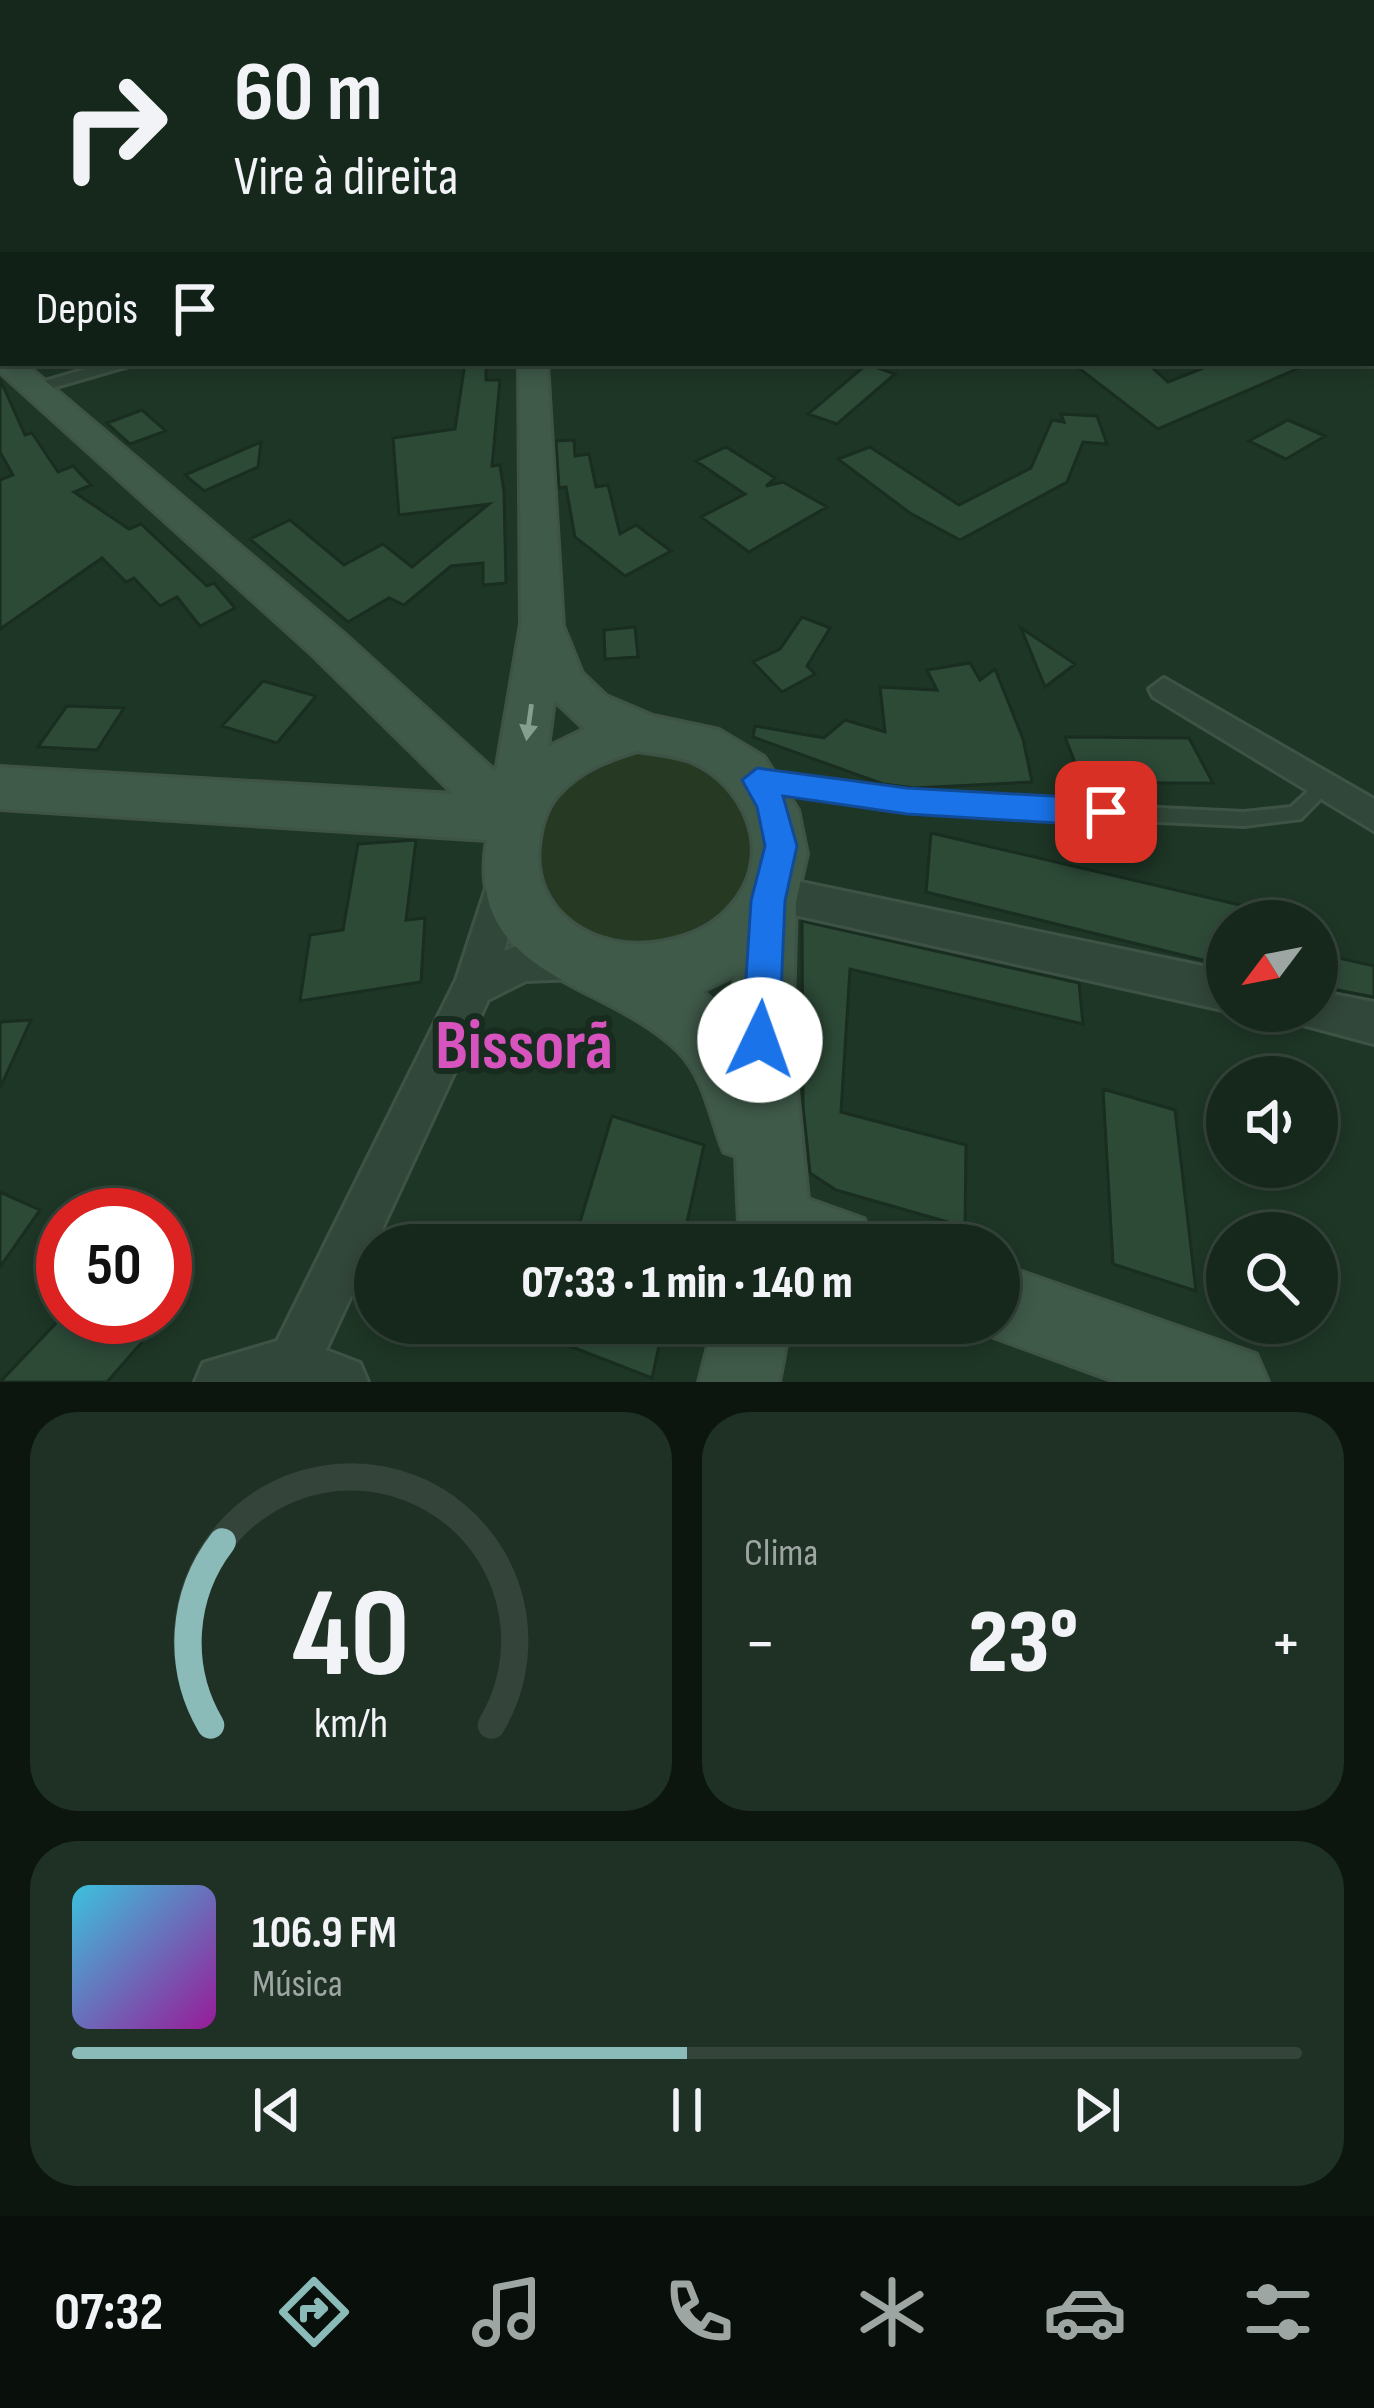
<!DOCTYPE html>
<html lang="pt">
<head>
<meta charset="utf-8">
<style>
  body { margin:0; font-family:"Sofia Sans Condensed",sans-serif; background:#1f3025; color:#f1f3f6; height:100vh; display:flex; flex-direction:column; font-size:45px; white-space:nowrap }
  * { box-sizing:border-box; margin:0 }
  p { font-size:39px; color:#9ea6a3 }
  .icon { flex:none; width:66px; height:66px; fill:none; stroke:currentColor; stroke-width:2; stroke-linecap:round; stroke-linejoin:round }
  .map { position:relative; height:1382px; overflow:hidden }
  .panel { display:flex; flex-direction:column; gap:30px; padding:30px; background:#0c160f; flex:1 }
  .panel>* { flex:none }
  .banner { position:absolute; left:0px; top:0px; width:1374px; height:366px; box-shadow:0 6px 18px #0003,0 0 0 3px #35443b; background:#16281c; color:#f1f3f6; overflow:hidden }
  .needle { width:78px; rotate:238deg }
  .buttons { position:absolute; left:1206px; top:900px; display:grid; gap:24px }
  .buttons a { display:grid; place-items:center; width:132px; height:132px; border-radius:50%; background:#16281c; box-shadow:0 6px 18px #0003,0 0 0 3px #35443b; font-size:60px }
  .speed { position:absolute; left:36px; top:1188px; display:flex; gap:24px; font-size:60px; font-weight:700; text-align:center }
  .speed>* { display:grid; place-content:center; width:156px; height:156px; border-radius:50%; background:#16281c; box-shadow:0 6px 18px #0003,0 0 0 3px #35443b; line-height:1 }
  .speed .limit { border:18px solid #d22; background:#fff; color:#111 }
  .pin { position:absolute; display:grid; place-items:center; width:102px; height:102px; color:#fff; margin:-51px; border-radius:24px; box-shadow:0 6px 18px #0006 }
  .me { position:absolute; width:132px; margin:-66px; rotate:3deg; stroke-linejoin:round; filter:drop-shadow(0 0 9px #0008) }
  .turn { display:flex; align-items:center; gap:42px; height:252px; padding:0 36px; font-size:54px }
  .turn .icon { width:156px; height:156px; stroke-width:2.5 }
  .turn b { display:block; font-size:84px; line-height:102px }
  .then { display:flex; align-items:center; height:114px; padding:0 36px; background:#0003; gap:24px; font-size:45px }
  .big { font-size:90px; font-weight:800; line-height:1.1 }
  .panel .tile { flex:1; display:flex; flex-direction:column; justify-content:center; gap:18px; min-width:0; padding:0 42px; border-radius:48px; background:#1f3025 }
  .panel .dial { align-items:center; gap:0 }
  .dial svg { height:312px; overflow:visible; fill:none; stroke:#35443b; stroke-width:7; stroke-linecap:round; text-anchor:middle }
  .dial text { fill:#f1f3f6; stroke:none }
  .song { display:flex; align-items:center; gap:36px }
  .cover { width:144px; height:144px; border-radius:18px; background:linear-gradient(135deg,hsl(190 70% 55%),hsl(300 70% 35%)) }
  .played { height:12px; border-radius:6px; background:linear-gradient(90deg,#8bbbb9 50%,#35443b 50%) }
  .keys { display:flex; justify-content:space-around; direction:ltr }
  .heat { display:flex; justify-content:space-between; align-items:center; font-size:66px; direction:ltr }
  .panel .tiles { flex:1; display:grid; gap:30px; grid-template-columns:1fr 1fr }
  .tile:last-child { grid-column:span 2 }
  .trip { position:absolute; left:354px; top:1224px; width:666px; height:120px; border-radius:60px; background:#16281c; box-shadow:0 6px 18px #0003,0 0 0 3px #35443b; font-weight:800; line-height:120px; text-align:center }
  .menu { display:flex; height:192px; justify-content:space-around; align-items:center; background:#09100b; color:#9ea6a3 }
  .menu .icon { width:84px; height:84px }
  .menu .selected { color:#8bbbb9 }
  .menu b { font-size:54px; color:#f1f3f6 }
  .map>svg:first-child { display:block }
  .green { fill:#263a23 }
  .building { fill:#2d4a37; stroke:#192d20; stroke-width:3 }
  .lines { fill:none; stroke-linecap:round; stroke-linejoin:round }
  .lane-casing { stroke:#3e5345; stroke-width:6 }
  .street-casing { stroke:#3e5345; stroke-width:6 }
  .secondary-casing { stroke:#3e5345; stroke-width:6 }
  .lane { fill:#314739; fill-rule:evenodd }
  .street { fill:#314739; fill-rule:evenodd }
  .secondary { fill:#3f5a49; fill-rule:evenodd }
  .oneway { fill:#859f8f }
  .route { fill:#1a73e8; stroke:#114b97; stroke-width:3 }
  .labels { text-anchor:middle; stroke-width:12; stroke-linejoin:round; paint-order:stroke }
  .near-district-label { font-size:69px; font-weight:bold; fill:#d753be; stroke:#172b1e }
</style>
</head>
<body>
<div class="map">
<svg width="1374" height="1382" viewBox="0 0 1374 1382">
  <rect width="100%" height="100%" fill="#1e3626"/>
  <path class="green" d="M639,750C800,764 783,939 647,944C618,944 592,940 570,921C527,886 528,822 564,783C584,762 612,757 639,750Z"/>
  <path class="building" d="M465,363H486V380H500L492,466L500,465L504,492L506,583L483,585V563L451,566L404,605L389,598L348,622L250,539L290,520L344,565L383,544L412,567L489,504L399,515L393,438L455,429Z
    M1072,363H1147L1168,382L1216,363H1311L1158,429Z
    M867,364L895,374L837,424L808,414Z
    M0,379L25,435L32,433L58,472L73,466L91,485L74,492L129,529L141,524L207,586L214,583L235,608L200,626L177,597L160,606L134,578L126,582L102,558L0,629V480L13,475L0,452Z
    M142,410L166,431L130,444L107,423Z
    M1061,414L1097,416L1107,444L1083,442L1067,482L960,540L910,513L838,459L870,447L959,505L1031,468L1052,420L1064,422Z
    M1288,420L1325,436L1286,459L1249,441Z
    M574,440L575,456L589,454L596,487L608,485L620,534L636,525L671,551L625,576L575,537L566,487L559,488L556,441Z
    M261,442L258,467L204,491L185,475Z
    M726,447L775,478L766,486L783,482L827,507L749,552L701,517L745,494L696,461Z
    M802,617L830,628L807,666L815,674L782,692L753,662L780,649Z
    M635,627L638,657L605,659L604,630Z
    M1021,628L1075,664L1045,687Z
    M970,663L980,680L995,669L1023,739L1032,782L914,788L883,784L753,737L755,726L824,738L845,720L885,732L880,687L937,690L927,670Z
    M263,681L316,696L277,743L222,726Z
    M67,706L124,708L97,750L38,747Z
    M1065,737L1189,738L1213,783H1083Z
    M931,833L1270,912L1269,921H1227V966L926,892Z
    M416,840L406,920L425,918L421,982L300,1001L310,935L343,930L358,844Z
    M802,921L1079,983L1083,1024L850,969L841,1112L966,1145L965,1227L836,1190L810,1173L803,1106Z
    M1317,953L1374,966V997L1317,986Z
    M31,1020L0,1088V1022Z
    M1103,1089L1175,1110L1196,1291L1113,1264Z
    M612,1116L704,1145L682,1245H573Z
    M0,1192L40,1210L0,1267Z
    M62,1317H164L107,1382H0Z
    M510,1323H664L652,1378Z"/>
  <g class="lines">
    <defs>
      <path id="lane" d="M759,773L967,799L1244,812L1291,807L1319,781L1325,779L1331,781L1333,786L1301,819L1244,826L967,813L759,787L753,785L751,780L753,775Z"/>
      <path id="street" d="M106,363H139L35,393L25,387Z
        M1164,678L1374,799V831L1153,697L1149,689Z
        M505,865L518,870L523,882L504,951C529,940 564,936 590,946L595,960L590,974L576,979L526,981L488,1000L326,1350L360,1363L368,1382H195L203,1363L277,1341L456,980L492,870Z
        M772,876L1227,971V1011L772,910L759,905L754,893L759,881Z
        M1317,991L1374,1002V1044L1303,1025L1297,1011H1317Z"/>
      <path id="secondary" d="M3,355V363H24L343,633L496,772L521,624L519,363H547L563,626L582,673L606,696L653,716L719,730L764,757L798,810L807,854L796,902L792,1040L808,1199L864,1219L874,1245H734L739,1223L736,1156L724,1152C710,1117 705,1078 678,1051C607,980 463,979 487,840L0,809V767L454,794L313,655L0,372ZM554,700L585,729L548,747ZM638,751C655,754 676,755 692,762C743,784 773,849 737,898C717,925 693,936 660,942C597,953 531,914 539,845C541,827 546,808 559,794C581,770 608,760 638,751ZM735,975L731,1017L702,991Z
        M999,1264L1256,1354L1268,1382H1117L972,1329L970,1323H999Z
        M714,1323H790L779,1382H699Z"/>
    </defs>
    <use href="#lane" class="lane-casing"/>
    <use href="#street" class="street-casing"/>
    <use href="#secondary" class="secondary-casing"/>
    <use href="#lane" class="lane"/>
    <use href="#street" class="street"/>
    <use href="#secondary" class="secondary"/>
  </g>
  <defs><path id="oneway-solid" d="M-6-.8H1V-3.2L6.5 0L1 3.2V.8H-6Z" transform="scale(3)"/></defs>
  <use class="oneway" href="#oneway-solid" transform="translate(529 722) rotate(98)"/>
  <linearGradient id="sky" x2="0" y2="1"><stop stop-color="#101e15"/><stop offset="0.46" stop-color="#3b5252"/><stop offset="1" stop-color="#3b5252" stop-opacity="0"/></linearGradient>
  <rect width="1374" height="355" fill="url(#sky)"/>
  <path class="route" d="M757,768L907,788L1106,799L1121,812L1106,826L907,814L783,796L797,846L785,901L779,1040L774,1053L760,1058L747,1053L742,1040L751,901L765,846L757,807L742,780Z"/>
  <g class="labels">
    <g class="near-district-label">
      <text x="524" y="1068">Bissorã</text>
    </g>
  </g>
</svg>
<div class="buttons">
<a><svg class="needle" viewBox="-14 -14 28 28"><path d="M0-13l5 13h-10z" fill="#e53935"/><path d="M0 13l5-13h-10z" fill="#9ea6a3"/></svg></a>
<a><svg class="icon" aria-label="sound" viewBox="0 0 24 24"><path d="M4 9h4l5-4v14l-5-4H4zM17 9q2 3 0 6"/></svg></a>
<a><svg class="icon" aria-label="search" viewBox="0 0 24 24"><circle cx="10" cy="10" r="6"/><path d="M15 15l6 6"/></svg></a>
</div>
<div class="speed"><div class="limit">50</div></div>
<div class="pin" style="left:1106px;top:812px;background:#d93025"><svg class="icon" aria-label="arrive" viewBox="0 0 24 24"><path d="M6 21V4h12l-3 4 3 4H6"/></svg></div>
<svg class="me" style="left:760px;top:1040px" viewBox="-20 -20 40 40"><circle r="19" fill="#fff"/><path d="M0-13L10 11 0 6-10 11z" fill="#1a73e8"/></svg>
<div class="trip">07:33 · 1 min · 140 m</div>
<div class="banner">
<div class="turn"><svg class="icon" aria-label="right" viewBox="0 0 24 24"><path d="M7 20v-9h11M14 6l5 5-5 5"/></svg><div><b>60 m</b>Vire à direita</div></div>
<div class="then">Depois<svg class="icon" aria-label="arrive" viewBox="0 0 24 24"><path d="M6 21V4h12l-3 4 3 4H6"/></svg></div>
</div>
</div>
<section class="panel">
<div class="tiles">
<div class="tile dial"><svg viewBox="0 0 100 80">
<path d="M14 69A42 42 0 1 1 86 69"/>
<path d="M14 69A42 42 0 0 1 17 22" stroke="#8bbbb9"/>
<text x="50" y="56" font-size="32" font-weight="700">40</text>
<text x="50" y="72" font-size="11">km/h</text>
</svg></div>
<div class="tile"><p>Clima</p>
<div class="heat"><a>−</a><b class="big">23°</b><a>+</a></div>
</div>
<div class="tile">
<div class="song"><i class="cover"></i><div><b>106.9 FM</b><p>Música</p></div></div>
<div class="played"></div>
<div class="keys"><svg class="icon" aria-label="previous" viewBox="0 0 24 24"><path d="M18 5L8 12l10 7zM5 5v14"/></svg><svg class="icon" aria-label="pause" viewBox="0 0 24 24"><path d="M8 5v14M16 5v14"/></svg><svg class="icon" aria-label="next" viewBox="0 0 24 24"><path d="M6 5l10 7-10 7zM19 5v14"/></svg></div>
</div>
</div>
</section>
<nav class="menu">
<b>07:32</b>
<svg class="icon selected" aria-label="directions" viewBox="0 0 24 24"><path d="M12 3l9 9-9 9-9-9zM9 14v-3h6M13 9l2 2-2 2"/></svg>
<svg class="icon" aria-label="music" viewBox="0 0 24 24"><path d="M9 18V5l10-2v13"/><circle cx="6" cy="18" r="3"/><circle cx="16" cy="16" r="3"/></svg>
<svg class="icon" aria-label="phone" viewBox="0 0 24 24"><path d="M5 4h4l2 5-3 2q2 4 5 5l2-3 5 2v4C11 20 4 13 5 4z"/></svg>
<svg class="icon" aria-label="climate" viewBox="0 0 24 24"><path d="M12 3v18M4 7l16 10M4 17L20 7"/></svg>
<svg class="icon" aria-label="car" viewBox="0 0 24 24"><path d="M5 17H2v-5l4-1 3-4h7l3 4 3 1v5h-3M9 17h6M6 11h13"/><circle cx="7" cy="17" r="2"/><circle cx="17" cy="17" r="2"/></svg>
<svg class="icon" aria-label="filters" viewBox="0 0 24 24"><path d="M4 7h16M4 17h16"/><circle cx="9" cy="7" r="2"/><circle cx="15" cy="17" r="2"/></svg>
</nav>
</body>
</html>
